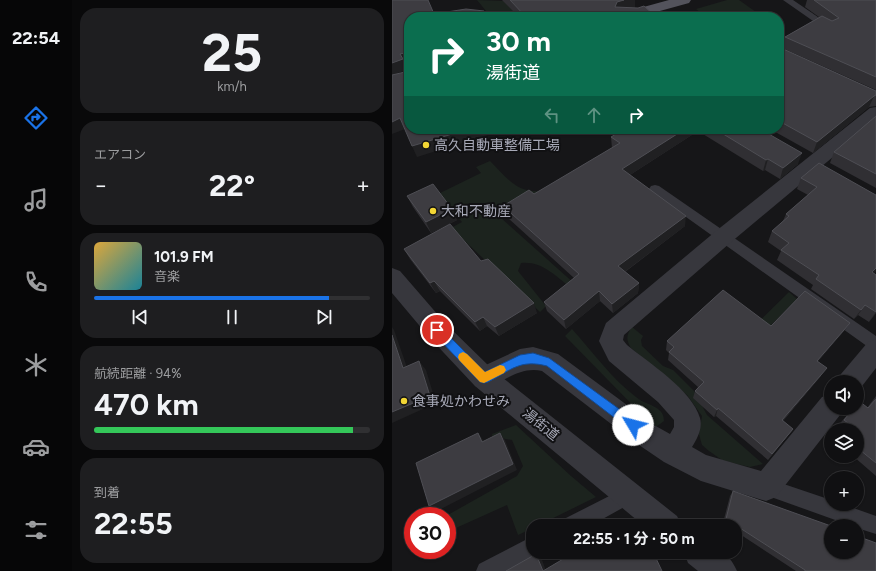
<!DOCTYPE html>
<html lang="ja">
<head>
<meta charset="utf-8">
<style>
  body { margin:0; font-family:Figtree,"Noto Sans JP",sans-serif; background:#1e1e20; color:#f1f3f6; height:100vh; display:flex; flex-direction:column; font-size:15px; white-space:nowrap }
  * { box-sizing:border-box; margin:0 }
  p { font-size:13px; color:#9c9d9f }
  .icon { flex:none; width:22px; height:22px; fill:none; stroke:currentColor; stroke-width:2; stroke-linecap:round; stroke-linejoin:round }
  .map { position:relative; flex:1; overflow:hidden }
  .drawer { display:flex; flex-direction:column; gap:8px; padding:8px; background:#09090a; width:320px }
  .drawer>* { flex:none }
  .top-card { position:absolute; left:12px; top:12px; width:380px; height:122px; border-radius:16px; box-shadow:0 1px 3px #0004,0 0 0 1px #303032; background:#0b6e4f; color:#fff; overflow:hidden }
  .buttons { position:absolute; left:432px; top:375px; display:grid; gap:8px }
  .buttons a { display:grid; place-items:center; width:40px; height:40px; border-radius:50%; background:#101012; box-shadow:0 1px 3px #0004,0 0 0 1px #303032; font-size:20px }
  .speed { position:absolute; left:12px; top:507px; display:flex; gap:8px; font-size:20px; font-weight:700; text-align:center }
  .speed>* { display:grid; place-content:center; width:52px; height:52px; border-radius:50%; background:#101012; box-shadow:0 1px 3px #0004,0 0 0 1px #303032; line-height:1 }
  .speed .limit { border:6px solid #d22; background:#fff; color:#111 }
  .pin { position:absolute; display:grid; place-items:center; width:34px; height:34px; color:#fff; margin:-17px; border:2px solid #fff; border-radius:50%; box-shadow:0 1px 4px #0007 }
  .me { position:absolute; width:44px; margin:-22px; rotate:307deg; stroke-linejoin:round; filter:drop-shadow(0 0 3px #0008) }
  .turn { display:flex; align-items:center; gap:14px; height:84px; padding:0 16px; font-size:18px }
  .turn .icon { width:52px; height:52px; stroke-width:2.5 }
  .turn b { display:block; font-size:28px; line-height:34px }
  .lanes { display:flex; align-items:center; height:38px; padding:0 16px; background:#0003; justify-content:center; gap:20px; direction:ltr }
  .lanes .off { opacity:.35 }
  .big { font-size:30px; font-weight:700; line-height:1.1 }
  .drawer .tile { flex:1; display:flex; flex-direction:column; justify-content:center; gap:6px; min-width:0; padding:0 14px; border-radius:16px; background:#1e1e20 }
  .drawer .dial { align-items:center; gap:0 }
  .dial b { font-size:52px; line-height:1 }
  .song { display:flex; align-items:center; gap:12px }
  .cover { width:48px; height:48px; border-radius:6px; background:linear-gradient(135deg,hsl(40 70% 55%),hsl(190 70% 35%)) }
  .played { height:4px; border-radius:2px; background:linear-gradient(90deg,#1a73e8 85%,#303032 85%) }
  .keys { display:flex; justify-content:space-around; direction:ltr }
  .heat { display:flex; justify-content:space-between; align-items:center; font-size:22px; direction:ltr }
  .charge { height:6px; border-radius:3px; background:linear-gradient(90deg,#34c759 94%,#303032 0) }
  .trip { position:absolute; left:134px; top:519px; width:216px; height:40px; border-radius:16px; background:#101012; box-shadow:0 1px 3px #0004,0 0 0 1px #303032; font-weight:700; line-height:40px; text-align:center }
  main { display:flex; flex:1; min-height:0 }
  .tab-bar { display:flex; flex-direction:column; width:72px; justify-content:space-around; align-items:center; background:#060607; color:#9c9d9f }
  .tab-bar .icon { width:28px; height:28px }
  .tab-bar .on { color:#1a73e8 }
  .tab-bar b { font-size:18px; color:#f1f3f6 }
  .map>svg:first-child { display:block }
  .green { fill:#1c231e }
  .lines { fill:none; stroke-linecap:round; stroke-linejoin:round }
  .service { fill:#37373d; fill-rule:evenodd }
  .minor { fill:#37373d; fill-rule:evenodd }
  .tertiary { fill:#37373d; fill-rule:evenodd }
  .primary { fill:#53535c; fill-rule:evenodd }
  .wall { fill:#302f33 }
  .shaded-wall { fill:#202022 }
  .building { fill:#3d3c41; stroke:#4e4e54 }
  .route { fill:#1a73e8; stroke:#114b97 }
  .slow { fill:#f59e0b }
  .poi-dot { fill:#f2d634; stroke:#111113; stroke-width:1.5 }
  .labels { text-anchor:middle; stroke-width:4; stroke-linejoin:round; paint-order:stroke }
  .poi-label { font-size:14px; fill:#a8aab8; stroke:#111113; text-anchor:start }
  .street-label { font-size:14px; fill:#a8aab8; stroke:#111113 }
</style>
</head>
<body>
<main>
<nav class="tab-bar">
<b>22:54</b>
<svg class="icon on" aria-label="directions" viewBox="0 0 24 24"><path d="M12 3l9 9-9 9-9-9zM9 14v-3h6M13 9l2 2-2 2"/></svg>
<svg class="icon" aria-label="music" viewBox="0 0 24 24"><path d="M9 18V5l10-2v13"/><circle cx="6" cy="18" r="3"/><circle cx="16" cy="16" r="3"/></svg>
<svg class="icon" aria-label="phone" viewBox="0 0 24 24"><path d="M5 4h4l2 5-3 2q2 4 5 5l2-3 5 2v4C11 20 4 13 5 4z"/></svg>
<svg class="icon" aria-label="climate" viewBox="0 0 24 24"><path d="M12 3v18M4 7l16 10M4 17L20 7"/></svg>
<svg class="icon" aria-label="car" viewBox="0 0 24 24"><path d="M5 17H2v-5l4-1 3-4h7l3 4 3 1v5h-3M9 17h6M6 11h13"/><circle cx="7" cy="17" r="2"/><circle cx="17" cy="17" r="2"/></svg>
<svg class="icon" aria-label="filters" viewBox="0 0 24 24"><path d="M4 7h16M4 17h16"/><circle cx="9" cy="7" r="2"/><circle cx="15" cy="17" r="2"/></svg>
</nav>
<section class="drawer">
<div class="tile dial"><b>25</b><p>km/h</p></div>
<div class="tile"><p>エアコン</p>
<div class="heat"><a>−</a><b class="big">22°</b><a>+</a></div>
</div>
<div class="tile">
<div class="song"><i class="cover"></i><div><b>101.9 FM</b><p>音楽</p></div></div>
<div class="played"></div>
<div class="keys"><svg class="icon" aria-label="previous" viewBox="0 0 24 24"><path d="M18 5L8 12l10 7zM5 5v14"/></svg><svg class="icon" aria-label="pause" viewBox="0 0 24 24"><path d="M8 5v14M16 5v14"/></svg><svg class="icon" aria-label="next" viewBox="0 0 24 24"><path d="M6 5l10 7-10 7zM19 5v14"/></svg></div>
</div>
<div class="tile"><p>航続距離 · 94%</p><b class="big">470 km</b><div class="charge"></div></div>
<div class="tile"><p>到着</p><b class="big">22:55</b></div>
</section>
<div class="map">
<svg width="484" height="571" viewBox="0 0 484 571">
  <rect width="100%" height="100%" fill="#161618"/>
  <path class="green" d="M85,0L114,1L187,0L117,17H99Z
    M335,0H347L371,17H314L304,9Z
    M98,161C114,177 125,194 150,191L109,218L184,285L178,287C162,275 150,261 129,263L126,271L154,306L148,312L59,228L70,222L46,194L89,173L84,167Z
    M397,292L405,299L377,327L331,357Z
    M240,327L251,336L249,340L250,346L271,366L281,370L302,391L315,415L371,464L358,467L345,464L330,460L317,451L310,445L307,434L310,416L295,395L239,348C234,340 234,335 240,327Z
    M180,329C200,351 220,379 244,397C254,406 272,405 272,421L264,427L258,423L173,336Z
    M124,425L179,476L204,497L145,526H141V528L126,535L115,505L55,532V516H54L125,476L131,466L120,440L108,438L101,441L100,434Z"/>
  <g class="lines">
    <path class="service" d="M391,0H401L442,28L437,31L434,30Z
      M263,185L267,186L484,336V351L479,349L259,192L257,189L259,186Z
      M374,478L439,500V504H450L484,516V534L465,528V526H460L368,493L365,487L368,481Z
      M237,486L243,489L246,495L243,501L198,526H170L172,519Z
      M141,536V552L148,553L114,571H84L87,564Z"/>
    <path class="minor" d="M484,107V121L338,243L232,335L231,340L235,345C257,363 300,390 308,418C311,428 305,439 300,447L314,455L369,471L430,397L439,394V408H451L448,415L384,497L374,501L309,481L272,462L244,443L150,371C128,366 112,382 92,389L83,386L80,378L83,370L128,349L141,347L166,354L262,425L278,434L282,427V420L266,402L217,361L207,341L214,323L324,231L478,108Z
      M484,339V368L467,390L465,391V382H446L449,374L476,342Z"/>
    <path class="tertiary" d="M0,268L8,271L53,323L101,370L285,516L290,526H252L83,386L37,337L0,293Z
      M292,552C317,552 334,544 345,571H306L296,563Z"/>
    <path class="primary" d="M277,0H299L297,3L246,17H224L226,14Z"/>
  </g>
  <path class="wall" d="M110,0H243V8L264,17H105L103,12L124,14Z
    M415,0H484V90L390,48L393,37L427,17L413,7Z
    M387,40L389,48L484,91V106L477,107L421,153L378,129H387Z
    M484,116V188L438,163L442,152Z
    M232,129H368L406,164L388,179L373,170L371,171L306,131L238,175L293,226L233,272L247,283L246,293L221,313L208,301L174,329L155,311L152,302L182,278L115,217L111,206L142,194L220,148L219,137Z
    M409,178L482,194V273L484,275V313L477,322L466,315L462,319L419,289L421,285L385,260L389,251L376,242L380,231L391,221L394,214L416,195L405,189Z
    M15,196L65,220L39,233L21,207Z
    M12,249L89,261L145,313L107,336L95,326L88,331L48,291L44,293L18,259Z
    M458,323L452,331L426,361L429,376L391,421L401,429L376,460L324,416L322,417L301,398L303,391L306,387L276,360L277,353L274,350L275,341L379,326Z
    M484,396V476L461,456H465V430H449L445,427L461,408H475Z
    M341,491L484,571H404L343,531V526H335L331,523L338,496Z"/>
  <path class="shaded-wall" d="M232,0H243V8L223,7L225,2Z
    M17,52V64L13,65L15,70L0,75V63L8,54Z
    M482,96L477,107L421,153L425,142Z
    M8,118L13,129L0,134V122Z
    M77,129H115L25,157L20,146Z
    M293,129H306V131L230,180V169Z
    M410,153L406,164L388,179L391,168Z
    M376,159L373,170L371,171L374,160Z
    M60,209L65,220L39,233L34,222Z
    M294,216L293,226L227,276L226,266Z
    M484,268V271L474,282L480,272Z
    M42,281L48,291L44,293L38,283Z
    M247,283L246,293L221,313L220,304Z
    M207,291L208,301L174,329L172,320Z
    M142,303L145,313L107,336L103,327Z
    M473,305L466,315L462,319L469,310Z
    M484,312V313L477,322Z
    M91,317L95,326L88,331L83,322Z
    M458,323L452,331L420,369L425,361Z
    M0,327L2,330L18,376L11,368L0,335Z
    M27,361L34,370L44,403L0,423V412Z
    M435,368L429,376L385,427L390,420Z
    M326,408L324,416L322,417L325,410Z
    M86,433L91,440L95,448L90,442Z
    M108,433L113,440L125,470L45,511L37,506Z
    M144,554L149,557L154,571H151Z"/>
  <path class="building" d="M0,0H36L42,14L74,9L92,11L96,17H17V52L8,54L11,59L0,63Z
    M118,0H232L225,2L223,7L246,8L252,6L264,17H107L103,12L133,16Z
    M422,0H484V77L393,37L430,16L440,21L447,18Z
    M317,13L324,17H309Z
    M388,39L389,48L484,91V95L482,96L425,142L387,121V40Z
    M14,66L17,71V129H77L20,146L8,118L0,122V75L13,72Z
    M484,116V174L442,152Z
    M232,129H293L230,169L294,216L226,266L247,283L220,304L207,291L172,320L152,302L187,274L111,206L137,190L142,194L228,143L219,137Z
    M323,129H368L410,153L391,168L376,159L374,160Z
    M427,163L482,194L484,195V268L480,272L484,275V312L473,305L469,310L424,279L427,275L389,250L397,243L380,231L397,216L394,214L425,187L409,178Z
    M41,184L60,209L34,222L15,196Z
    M58,224L89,261L96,259L142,303L103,327L91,317L83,322L42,281L38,283L12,249Z
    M331,290L379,326L413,291L458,323L425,361L435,368L390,420L401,429L380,454L326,408L325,410L303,391L312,382L277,352L282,347L275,341Z
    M0,335L11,368L27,361L38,396L0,412Z
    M484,399V463L468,450L472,445L465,440V438L469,433L452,420L462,408H465V404L467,401L476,408Z
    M86,433L90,442L108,433L121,464L37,506L24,463Z
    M341,491L439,526V552H465V536L484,543V571H413V570L334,519Z
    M235,521L238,526H227Z
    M183,552H250L253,557L261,552L270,571H114L144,554L151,571Z"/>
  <path class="route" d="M45,326L48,327L93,372L128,355L141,353L157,358L245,422L246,425L245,429L241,431L237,429L155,366C128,359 119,370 96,382L92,383L88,382L41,333L40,330L41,327Z"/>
  <path class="slow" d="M71,352L75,354L93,372L108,365L112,366L114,370L112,373L92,383L88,382L67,360L66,357L67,354Z"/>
  <g class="poi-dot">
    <circle cx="34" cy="145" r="4"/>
    <circle cx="41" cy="211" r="4"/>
    <circle cx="12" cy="401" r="4"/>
  </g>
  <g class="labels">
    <g class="poi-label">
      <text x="42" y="150">高久自動車整備工場</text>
      <text x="49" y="216">大和不動産</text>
      <text x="20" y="406">食事処かわせみ</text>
    </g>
    <g class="street-label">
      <text transform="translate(149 424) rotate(39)" y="5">湯街道</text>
    </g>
  </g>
</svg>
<div class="buttons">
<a><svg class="icon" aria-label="sound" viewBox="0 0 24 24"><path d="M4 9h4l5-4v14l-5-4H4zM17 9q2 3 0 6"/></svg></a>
<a><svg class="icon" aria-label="layers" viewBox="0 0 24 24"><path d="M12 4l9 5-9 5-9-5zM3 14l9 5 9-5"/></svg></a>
<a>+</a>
<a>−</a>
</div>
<div class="speed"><div class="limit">30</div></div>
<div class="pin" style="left:45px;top:330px;background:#d93025"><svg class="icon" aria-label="arrive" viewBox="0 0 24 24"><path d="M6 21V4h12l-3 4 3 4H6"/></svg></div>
<svg class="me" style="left:241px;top:425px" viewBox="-20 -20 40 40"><circle r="19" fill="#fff"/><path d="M0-13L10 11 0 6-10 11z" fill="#1a73e8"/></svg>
<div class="trip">22:55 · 1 分 · 50 m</div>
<div class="top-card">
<div class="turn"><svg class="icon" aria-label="right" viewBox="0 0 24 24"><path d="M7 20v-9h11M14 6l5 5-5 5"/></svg><div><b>30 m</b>湯街道</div></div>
<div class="lanes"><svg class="icon off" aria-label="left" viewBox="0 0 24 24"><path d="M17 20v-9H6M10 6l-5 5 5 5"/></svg><svg class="icon off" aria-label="ahead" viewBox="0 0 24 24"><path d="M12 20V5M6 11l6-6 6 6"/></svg><svg class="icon" aria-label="right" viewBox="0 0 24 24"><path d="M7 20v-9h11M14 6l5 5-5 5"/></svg></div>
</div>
</div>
</main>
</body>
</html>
